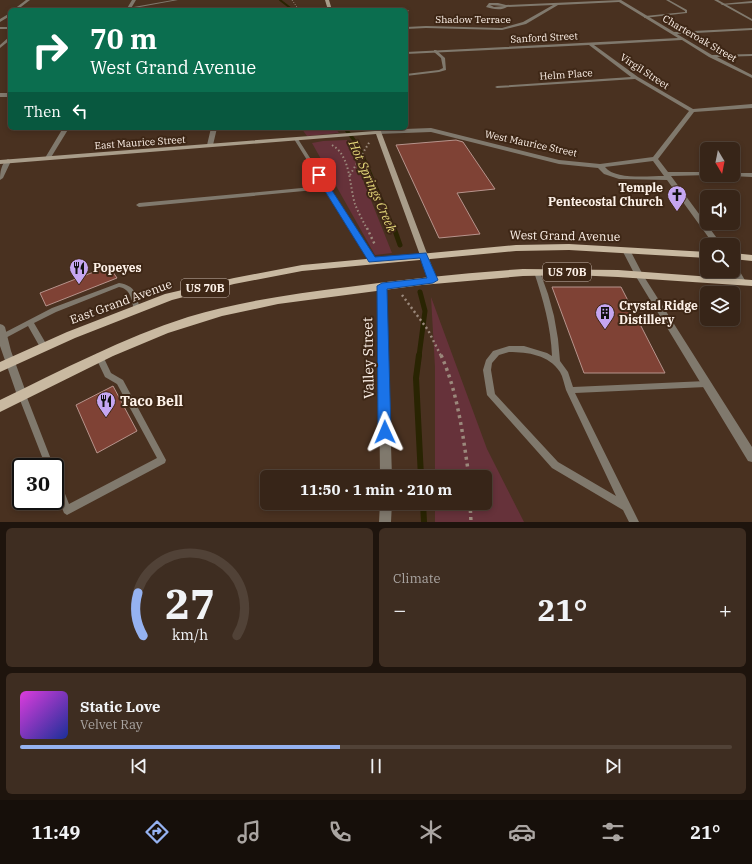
<!DOCTYPE html>
<html lang="en">
<head>
<meta charset="utf-8">
<style>
  body { margin:0; font-family:"IBM Plex Serif",serif; background:#3e2d21; color:#f1f3f6; height:100vh; display:flex; flex-direction:column; font-size:15px; white-space:nowrap }
  * { box-sizing:border-box; margin:0 }
  p { font-size:13px; color:#aaa5a2 }
  .icon { flex:none; width:22px; height:22px; fill:none; stroke:currentColor; stroke-width:2; stroke-linecap:round; stroke-linejoin:round }
  .map { position:relative; height:522px; overflow:hidden }
  .sheet { display:flex; flex-direction:column; gap:6px; padding:6px; background:#1e140d; flex:1 }
  .sheet>* { flex:none }
  .banner { position:absolute; left:8px; top:8px; width:400px; height:122px; border-radius:6px; box-shadow:0 2px 6px #0003,0 0 0 1px #514237; background:#0b6e4f; color:#fff; overflow:hidden }
  .needle { width:26px; rotate:170deg }
  .fabs { position:absolute; left:700px; top:142px; display:grid; gap:8px }
  .fabs a { display:grid; place-items:center; width:40px; height:40px; border-radius:6px; background:#372518; box-shadow:0 2px 6px #0003,0 0 0 1px #514237; font-size:20px }
  .speed { position:absolute; left:12px; top:458px; display:flex; gap:8px; font-size:20px; font-weight:700; text-align:center }
  .speed>* { display:grid; place-content:center; width:52px; height:52px; border-radius:50%; background:#372518; box-shadow:0 2px 6px #0003,0 0 0 1px #514237; line-height:1 }
  .speed .limit { border:2px solid #111; border-radius:6px; background:#fff; color:#111 }
  .pin { position:absolute; display:grid; place-items:center; width:34px; height:34px; color:#fff; margin:-17px; border-radius:8px; box-shadow:0 2px 6px #0006 }
  .me { position:absolute; width:44px; margin:-22px; rotate:359deg; stroke-linejoin:round; filter:drop-shadow(0 0 3px #0008) }
  .turn { display:flex; align-items:center; gap:14px; height:84px; padding:0 16px; font-size:18px }
  .turn .icon { width:52px; height:52px; stroke-width:2.5 }
  .turn b { display:block; font-size:28px; line-height:34px }
  .then { display:flex; align-items:center; height:38px; padding:0 16px; background:#0003; gap:8px; font-size:15px }
  .big { font-size:30px; font-weight:700; line-height:1.1 }
  .sheet .widget { flex:1; display:flex; flex-direction:column; justify-content:center; gap:6px; min-width:0; padding:0 14px; border-radius:6px; background:#3e2d21 }
  .sheet .dial { align-items:center; gap:0 }
  .dial svg { height:104px; overflow:visible; fill:none; stroke:#514237; stroke-width:7; stroke-linecap:round; text-anchor:middle }
  .dial text { fill:#f1f3f6; stroke:none }
  .song { display:flex; align-items:center; gap:12px }
  .cover { width:48px; height:48px; border-radius:6px; background:linear-gradient(135deg,hsl(300 70% 55%),hsl(230 70% 35%)) }
  .played { height:4px; border-radius:2px; background:linear-gradient(90deg,#95b2f1 45%,#514237 45%) }
  .keys { display:flex; justify-content:space-around; direction:ltr }
  .heat { display:flex; justify-content:space-between; align-items:center; font-size:22px; direction:ltr }
  .sheet .tiles { flex:1; display:grid; gap:6px; grid-template-columns:1fr 1fr }
  .widget:last-child { grid-column:span 2 }
  .trip { position:absolute; left:260px; top:470px; width:232px; height:40px; border-radius:6px; background:#372518; box-shadow:0 2px 6px #0003,0 0 0 1px #514237; font-weight:700; line-height:40px; text-align:center }
  .menu { display:flex; height:64px; justify-content:space-around; align-items:center; background:#160f0a; color:#aaa5a2 }
  .menu .icon { width:28px; height:28px }
  .menu .on { color:#95b2f1 }
  .menu b { font-size:18px; color:#f1f3f6 }
  .map>svg:first-child { display:block }
  .green { fill:#66323a }
  .lines { fill:none; stroke-linecap:round; stroke-linejoin:round }
  .stream-far4 { stroke:#292402; stroke-width:2 }
  .stream-far3 { stroke:#292402; stroke-width:3 }
  .stream-far2 { stroke:#292402; stroke-width:3.5 }
  .stream-far1 { stroke:#292402; stroke-width:5 }
  .stream { stroke:#292402; stroke-width:6 }
  .building { fill:#7f4235; stroke:#b7948c }
  .path-far3 { stroke:#9b897c; stroke-width:1; stroke-dasharray:1 1.5; stroke-linecap:butt }
  .path-far2 { stroke:#9b897c; stroke-width:2; stroke-dasharray:1.5 2.5; stroke-linecap:butt }
  .path-far1 { stroke:#9b897c; stroke-width:2.5; stroke-dasharray:2 3; stroke-linecap:butt }
  .path { stroke:#9b897c; stroke-width:3.5; stroke-dasharray:3 4; stroke-linecap:butt }
  .lane { fill:#80796d; fill-rule:evenodd }
  .street { fill:#80796d; fill-rule:evenodd }
  .secondary { fill:#a99d8a; fill-rule:evenodd }
  .primary { fill:#c9b9a1; fill-rule:evenodd }
  .route { fill:#1a73e8; stroke:#114b97 }
  .labels { text-anchor:middle; stroke-width:4; stroke-linejoin:round; paint-order:stroke }
  .far-street-label { font-size:10px; fill:#fdf1e8; stroke:#3e2716 }
  .shield { fill:#3e2716; stroke:#c4b4a9; stroke-width:1 }
  .shield-label { font-size:11px; font-weight:bold; fill:#fdf1e8 }
  .poi-label { font-size:12px; font-weight:bold; fill:#fdf1e8; stroke:#3e2716; text-anchor:start }
  .street-label { font-size:12px; fill:#fdf1e8; stroke:#3e2716 }
  .water-label { font-size:13px; font-style:italic; fill:#e6d97b; stroke:#3e2716 }
  .near-street-label { font-size:14px; fill:#fdf1e8; stroke:#3e2716 }
  .near-poi-label { font-size:14px; font-weight:bold; fill:#fdf1e8; stroke:#3e2716; text-anchor:start }
</style>
</head>
<body>
<div class="map">
<svg width="752" height="522" viewBox="0 0 752 522">
  <rect width="100%" height="100%" fill="#493120"/>
  <path class="green" d="M301,128H335L339,133L307,136Z
    M347,140L392,253L375,255L312,143L323,141Z
    M431,297L487,449L524,522H435V503H485V477H435V367Z"/>
  <g class="lines">
    <path class="stream-far4" d="M280,0L293,10"/>
    <path class="stream-far3" d="M345,128L348,132"/>
    <path class="stream-far2" d="M347,131L358,145L394,229"/>
    <path class="stream-far1" d="M394,228L400,245
      M419,356L425,311L420,292"/>
    <path class="stream" d="M419,355L416,378L421,477
      M423,503L424,522"/>
  </g>
  <path class="building" d="M456,140L463,142L495,189L457,193L480,234L439,238L396,145Z
    M109,266L117,278L46,306L40,293Z
    M552,287H621L665,373H584Z
    M113,386L137,431L97,453L76,405Z"/>
  <g class="lines">
    <path class="path-far3" d="M292,0L299,10"/>
    <path class="path-far2" d="M332,145C351,156 349,185 355,204C358,212 363,221 367,229
      M350,175L370,141"/>
    <path class="path-far1" d="M367,228L375,245
      M402,295L428,330L441,356"/>
    <path class="path" d="M441,355C458,393 463,436 469,477
      M470,503L471,522"/>
    <path class="lane" d="M173,0H178L129,9L128,8Z
      M666,0H669L687,10V13L644,18L645,16L685,12V11Z
      M752,1V3L722,5L721,4Z
      M434,50H436L445,58L446,70L439,72L406,76V74L439,70L443,68L441,58L434,52Z
      M294,138L298,139L375,260L374,261H370L325,189L139,207L136,205L139,203L323,186L294,139Z
      M537,270L540,272L548,294L554,316L558,339L560,361L568,372L573,387L706,381L709,382L710,384L709,386L706,387L575,393L639,522H629L623,510L552,468L487,395L483,370L486,360L493,351L509,346H524L547,353L552,356C551,327 543,299 534,272ZM509,352C528,352 549,355 560,372C563,377 564,384 566,390L616,496L558,462L495,394L491,370L492,363L499,355Z
      M119,283C136,286 136,294 140,309L139,311H135L134,309C131,299 131,289 119,287L56,312L34,323L48,347L47,349L44,350L41,349L28,326L0,341V335L52,308Z
      M99,353L102,354L111,373L123,380L166,460L165,463L67,515L64,513L55,491V475L58,476L69,504L157,458L117,384L105,377L95,356L96,354Z
      M22,392L25,393L26,395L54,467H46L18,395L19,393Z"/>
    <path class="street" d="M26,0H30L17,10H13Z
      M132,0H136L130,10H126Z
      M621,0L674,32L752,28V30L677,34L712,55L752,54V56L717,57L752,75V78L709,57L682,40L594,45L638,77L693,109L752,104V108L694,112L658,159L668,172H707V175H710L671,176L722,245H714L667,180L619,179L604,174L598,168L559,164L431,132L378,134L375,132L378,130L431,128L559,160L600,164L653,157L689,111L635,79L497,88L495,87L497,86L631,77L589,45L406,54V52L678,38L619,2L558,5L526,24L502,30L426,28L406,29V27L426,26L502,28L523,22L553,5L507,7C501,11 492,9 486,7L489,3H498L506,5ZM490,5L504,6L494,7ZM653,161L664,176C648,176 615,180 605,167Z
      M714,0H718L752,19V21Z
      M406,10H408L409,11L406,12Z
      M10,13V16L0,22V19Z
      M0,27H10V29H0Z
      M9,37H10V40L0,48V45Z
      M0,93H10V97H0Z
      M63,128H69L50,159H46L45,158Z
      M211,128H217L213,145L210,147L207,145Z
      M8,159L11,161L3,178L0,180C0,173 1,163 8,159Z
      M733,173H752V177L731,176L730,175H733Z
      M623,248H626L630,250L643,275L752,447V462L748,461L635,275L622,250Z
      M733,264L736,265L746,282L745,284H739L731,271H733Z
      M382,283L386,286L392,477H380L378,286Z
      M0,324L3,325L5,327L11,351L27,395L26,398L22,399L18,398L17,395L0,346Z
      M380,503H392L391,522H379Z"/>
    <path class="secondary" d="M325,0H329L332,10H328Z
      M375,128L380,129L437,280L436,282L433,283L429,280L376,134L0,164V160L375,131Z"/>
    <path class="primary" d="M569,244L707,252V258L569,250L516,251L302,271L234,284L172,300L75,338L0,372V362L67,332L165,294L234,278L302,265L516,245Z
      M733,253L752,255V261L733,259Z
      M523,269L618,270L752,280V286L618,277L573,275L523,276L422,285L278,304L222,316L168,333L113,356L0,412V400C62,370 123,338 188,317C240,301 294,294 348,287C406,279 464,273 523,269Z"/>
  </g>
  <path class="route" d="M319,173L322,175L375,257L426,253L438,280L433,283L387,289L391,432L389,436L385,437L380,436L378,432L377,286L382,283L427,278L420,258L369,262L315,175Z"/>
  <defs>
    <symbol id="church-pin" viewBox="-11 -11 22 30"><path d="M0 17L-7.5 6A9.5 9.5 0 1 1 7.5 6Z" fill="#c5a6f1" stroke="#3e2716"/><path d="M-1.2-6h2.4v3.5h3.3v2.4h-3.3V6h-2.4V-.1h-3.3v-2.4h3.3Z" fill="#111"/></symbol>
    <symbol id="restaurant-pin" viewBox="-11 -11 22 30"><path d="M0 17L-7.5 6A9.5 9.5 0 1 1 7.5 6Z" fill="#c5a6f1" stroke="#3e2716"/><path d="M-5-6h1v4h1v-4h1v4h1v-4h1v5L-1.5 .5V6h-2V.5L-5-1ZM5-6V6H3V1.5H1.5Q1.5-4 5-6Z" fill="#111"/></symbol>
    <symbol id="building-pin" viewBox="-11 -11 22 30"><path d="M0 17L-7.5 6A9.5 9.5 0 1 1 7.5 6Z" fill="#c5a6f1" stroke="#3e2716"/><path d="M-4-6H4V6H1V3H-1V6H-4ZM-2.5-4.3h1.7v1.8h-1.7ZM.8-4.3h1.7v1.8H.8ZM-2.5-1h1.7V.8h-1.7ZM.8-1h1.7V.8H.8Z" fill="#111"/></symbol>
  </defs>
  <g fill-rule="evenodd">
    <use href="#church-pin" x="666" y="184" width="22" height="30"/>
    <use href="#restaurant-pin" x="68" y="257" width="22" height="30"/>
    <use href="#building-pin" x="594" y="302" width="22" height="30"/>
    <use href="#restaurant-pin" x="95" y="390" width="22" height="30"/>
  </g>
  <g class="labels">
    <g class="far-street-label">
      <text x="473" y="23">Shadow Terrace</text>
      <text transform="translate(544 37) rotate(-3)" y="4">Sanford Street</text>
      <text transform="translate(700 38) rotate(30)" y="4">Charteroak Street</text>
      <text transform="translate(645 71) rotate(33)" y="4">Virgil Street</text>
      <text transform="translate(566 74) rotate(-4)" y="4">Helm Place</text>
      <text transform="translate(140 142) rotate(-4)" y="4">East Maurice Street</text>
      <text transform="translate(531 143) rotate(12)" y="4">West Maurice Street</text>
    </g>
    <g class="shield">
      <rect x="543" y="263" width="48" height="18" rx="3"/>
      <rect x="181" y="279" width="48" height="18" rx="3"/>
    </g>
    <g class="shield-label">
      <text x="567" y="276">US 70B</text>
      <text x="205" y="292">US 70B</text>
    </g>
    <g class="poi-label">
      <text x="663" y="192" text-anchor="end">Temple<tspan x="663" dy="14">Pentecostal Church</tspan></text>
      <text x="93" y="272">Popeyes</text>
      <text x="619" y="310">Crystal Ridge<tspan x="619" dy="14">Distillery</tspan></text>
    </g>
    <g class="street-label">
      <text transform="translate(565 236) rotate(1)" y="4">West Grand Avenue</text>
      <text transform="translate(121 302) rotate(-20)" y="4">East Grand Avenue</text>
    </g>
    <g class="water-label">
      <text transform="translate(373 186) rotate(66)" y="5">Hot Springs Creek</text>
    </g>
    <g class="near-street-label">
      <text transform="translate(368 358) rotate(-91)" y="5">Valley Street</text>
    </g>
    <g class="near-poi-label">
      <text x="120" y="406">Taco Bell</text>
    </g>
  </g>
</svg>
<div class="fabs">
<a><svg class="needle" viewBox="-14 -14 28 28"><path d="M0-13l5 13h-10z" fill="#e53935"/><path d="M0 13l5-13h-10z" fill="#aaa5a2"/></svg></a>
<a><svg class="icon" aria-label="sound" viewBox="0 0 24 24"><path d="M4 9h4l5-4v14l-5-4H4zM17 9q2 3 0 6"/></svg></a>
<a><svg class="icon" aria-label="search" viewBox="0 0 24 24"><circle cx="10" cy="10" r="6"/><path d="M15 15l6 6"/></svg></a>
<a><svg class="icon" aria-label="layers" viewBox="0 0 24 24"><path d="M12 4l9 5-9 5-9-5zM3 14l9 5 9-5"/></svg></a>
</div>
<div class="speed"><div class="limit">30</div></div>
<div class="pin" style="left:319px;top:175px;background:#d93025"><svg class="icon" aria-label="arrive" viewBox="0 0 24 24"><path d="M6 21V4h12l-3 4 3 4H6"/></svg></div>
<svg class="me" style="left:385px;top:432px" viewBox="-20 -20 40 40"><path d="M0-17L14 15 0 8-14 15z" fill="#1a73e8" stroke="#fff" stroke-width="4"/></svg>
<div class="trip">11:50 · 1 min · 210 m</div>
<div class="banner">
<div class="turn"><svg class="icon" aria-label="right" viewBox="0 0 24 24"><path d="M7 20v-9h11M14 6l5 5-5 5"/></svg><div><b>70 m</b>West Grand Avenue</div></div>
<div class="then">Then<svg class="icon" aria-label="left" viewBox="0 0 24 24"><path d="M17 20v-9H6M10 6l-5 5 5 5"/></svg></div>
</div>
</div>
<section class="sheet">
<div class="tiles">
<div class="widget dial"><svg viewBox="0 0 100 80">
<path d="M14 69A42 42 0 1 1 86 69"/>
<path d="M14 69A42 42 0 0 1 10 36" stroke="#95b2f1"/>
<text x="50" y="56" font-size="32" font-weight="700">27</text>
<text x="50" y="72" font-size="11">km/h</text>
</svg></div>
<div class="widget"><p>Climate</p>
<div class="heat"><a>−</a><b class="big">21°</b><a>+</a></div>
</div>
<div class="widget">
<div class="song"><i class="cover"></i><div><b>Static Love</b><p>Velvet Ray</p></div></div>
<div class="played"></div>
<div class="keys"><svg class="icon" aria-label="previous" viewBox="0 0 24 24"><path d="M18 5L8 12l10 7zM5 5v14"/></svg><svg class="icon" aria-label="pause" viewBox="0 0 24 24"><path d="M8 5v14M16 5v14"/></svg><svg class="icon" aria-label="next" viewBox="0 0 24 24"><path d="M6 5l10 7-10 7zM19 5v14"/></svg></div>
</div>
</div>
</section>
<nav class="menu">
<b>11:49</b>
<svg class="icon on" aria-label="directions" viewBox="0 0 24 24"><path d="M12 3l9 9-9 9-9-9zM9 14v-3h6M13 9l2 2-2 2"/></svg>
<svg class="icon" aria-label="music" viewBox="0 0 24 24"><path d="M9 18V5l10-2v13"/><circle cx="6" cy="18" r="3"/><circle cx="16" cy="16" r="3"/></svg>
<svg class="icon" aria-label="phone" viewBox="0 0 24 24"><path d="M5 4h4l2 5-3 2q2 4 5 5l2-3 5 2v4C11 20 4 13 5 4z"/></svg>
<svg class="icon" aria-label="climate" viewBox="0 0 24 24"><path d="M12 3v18M4 7l16 10M4 17L20 7"/></svg>
<svg class="icon" aria-label="car" viewBox="0 0 24 24"><path d="M5 17H2v-5l4-1 3-4h7l3 4 3 1v5h-3M9 17h6M6 11h13"/><circle cx="7" cy="17" r="2"/><circle cx="17" cy="17" r="2"/></svg>
<svg class="icon" aria-label="filters" viewBox="0 0 24 24"><path d="M4 7h16M4 17h16"/><circle cx="9" cy="7" r="2"/><circle cx="15" cy="17" r="2"/></svg>
<b>21°</b>
</nav>
</body>
</html>
